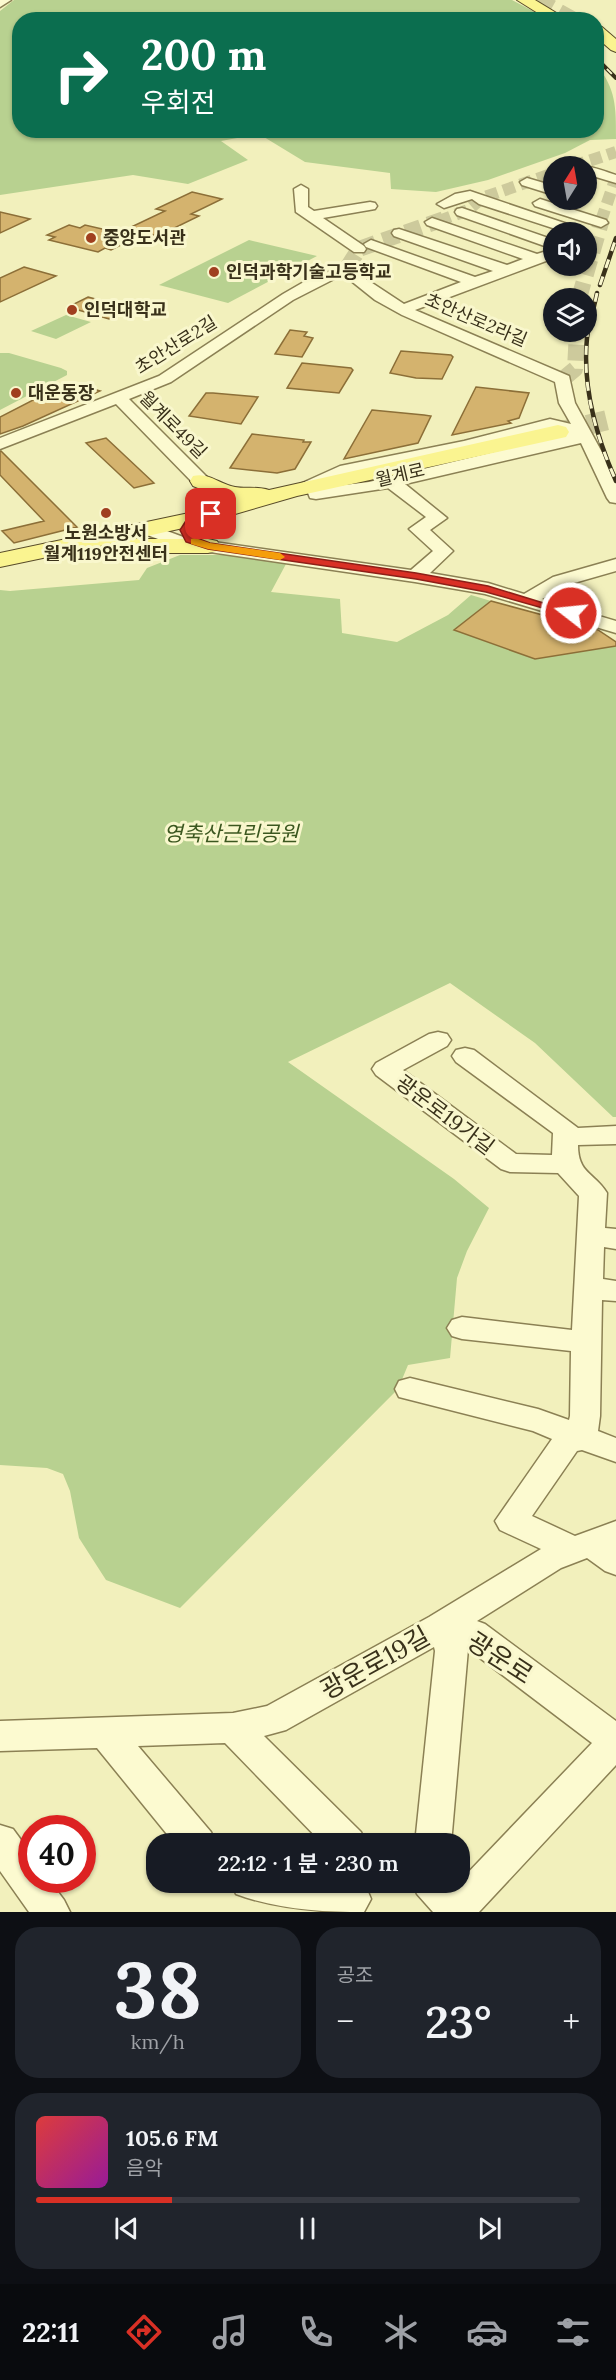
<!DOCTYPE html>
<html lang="ko">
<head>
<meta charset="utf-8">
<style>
  body { margin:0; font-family:Lora,"Noto Sans KR",serif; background:#20242c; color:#f1f3f6; height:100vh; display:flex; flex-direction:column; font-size:22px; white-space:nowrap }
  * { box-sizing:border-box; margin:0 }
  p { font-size:20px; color:#9ea1a6 }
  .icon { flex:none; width:33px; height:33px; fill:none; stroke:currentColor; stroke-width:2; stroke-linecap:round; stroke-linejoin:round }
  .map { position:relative; height:1912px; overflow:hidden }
  .details { display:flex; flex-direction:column; gap:15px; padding:15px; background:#0d0f14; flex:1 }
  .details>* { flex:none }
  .banner { position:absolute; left:12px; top:12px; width:592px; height:126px; border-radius:24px; box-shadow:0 2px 4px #0004; background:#0b6e4f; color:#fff; overflow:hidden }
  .needle { width:39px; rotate:11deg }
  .tools { position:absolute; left:543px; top:156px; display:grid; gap:12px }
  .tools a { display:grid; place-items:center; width:54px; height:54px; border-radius:50%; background:#171b24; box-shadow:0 2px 4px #0004; font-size:30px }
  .speed { position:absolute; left:18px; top:1815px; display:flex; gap:12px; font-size:30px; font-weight:700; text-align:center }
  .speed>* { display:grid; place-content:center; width:78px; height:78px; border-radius:50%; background:#171b24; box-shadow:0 2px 4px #0004; line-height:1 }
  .speed .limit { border:9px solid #d22; background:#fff; color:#111 }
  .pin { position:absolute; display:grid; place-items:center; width:51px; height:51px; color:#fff; margin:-26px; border-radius:12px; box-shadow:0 3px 9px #0006 }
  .me { position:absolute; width:66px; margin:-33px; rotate:286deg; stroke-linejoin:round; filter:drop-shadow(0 0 4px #0008) }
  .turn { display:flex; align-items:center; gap:21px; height:126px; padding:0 30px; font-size:27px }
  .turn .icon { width:78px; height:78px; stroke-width:2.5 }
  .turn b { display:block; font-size:42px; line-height:51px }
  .big { font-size:45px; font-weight:600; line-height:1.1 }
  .details .card { flex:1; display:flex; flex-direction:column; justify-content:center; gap:9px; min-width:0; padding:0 21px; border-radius:24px; background:#20242c }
  .details .dial { align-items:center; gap:0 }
  .dial b { font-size:78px; line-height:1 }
  .song { display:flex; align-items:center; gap:18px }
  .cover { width:72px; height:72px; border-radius:9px; background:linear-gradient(135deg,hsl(0 70% 55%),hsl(300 70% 35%)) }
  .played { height:6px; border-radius:3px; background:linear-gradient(90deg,#d93025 25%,#363941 25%) }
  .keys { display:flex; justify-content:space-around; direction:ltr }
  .heat { display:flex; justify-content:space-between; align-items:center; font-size:33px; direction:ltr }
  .details .tiles { flex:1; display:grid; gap:15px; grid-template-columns:1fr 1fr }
  .card:last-child { grid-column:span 2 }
  .trip { position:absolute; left:146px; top:1833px; width:324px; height:60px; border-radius:24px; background:#171b24; box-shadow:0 2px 4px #0004; font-weight:600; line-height:60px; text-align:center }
  .dock { display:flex; height:96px; justify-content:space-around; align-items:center; background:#090b0e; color:#9ea1a6 }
  .dock .icon { width:42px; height:42px }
  .dock .selected { color:#d93025 }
  .dock b { font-size:27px; color:#f1f3f6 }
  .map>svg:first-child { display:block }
  .green { fill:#b8d190 }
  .building { fill:#d4b36e; stroke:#8c6f38; stroke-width:1.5 }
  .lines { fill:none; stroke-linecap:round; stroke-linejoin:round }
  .minor-tunnel-far1 { stroke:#cdca9c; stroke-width:12; stroke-dasharray:12 6; stroke-linecap:butt }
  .minor-tunnel { stroke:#cdca9c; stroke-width:16; stroke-dasharray:16 8; stroke-linecap:butt }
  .major-tunnel { stroke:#cdca9c; stroke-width:20; stroke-dasharray:20 10; stroke-linecap:butt }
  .highway-tunnel { stroke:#cdca9c; stroke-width:16; stroke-dasharray:16 8; stroke-linecap:butt }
  .minor-casing { stroke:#8b8054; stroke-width:3 }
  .major-casing { stroke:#584b29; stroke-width:2 }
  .minor { fill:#fcfad0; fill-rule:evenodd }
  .major { fill:#faf490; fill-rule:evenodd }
  .rail-far1-casing { stroke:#39311a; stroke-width:4 }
  .rail-casing { stroke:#39311a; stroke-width:4.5 }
  .rail-far1 { stroke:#f9f7cd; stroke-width:2; stroke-dasharray:7; stroke-linecap:butt }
  .rail { stroke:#f9f7cd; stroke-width:3; stroke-dasharray:9; stroke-linecap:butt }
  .route { fill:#d93025; stroke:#8d1f18; stroke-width:1.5 }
  .slow { fill:#f59e0b }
  .poi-dot { fill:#a03f1f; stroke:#f9f7cd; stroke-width:2 }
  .labels { text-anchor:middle; stroke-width:6; stroke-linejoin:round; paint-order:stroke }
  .far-poi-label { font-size:18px; font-weight:bold; fill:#39311a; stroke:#f9f7cd; text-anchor:start }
  .far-street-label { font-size:18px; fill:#39311a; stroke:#f9f7cd }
  .park-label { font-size:21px; font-style:italic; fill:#3b571f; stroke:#f9f7cd }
  .street-label { font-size:21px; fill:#39311a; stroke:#f9f7cd }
  .near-street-label { font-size:26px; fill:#39311a; stroke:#f9f7cd }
</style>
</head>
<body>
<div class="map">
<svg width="616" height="1912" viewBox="0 0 616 1912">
  <rect width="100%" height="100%" fill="#f2f0bc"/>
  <path class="green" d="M14,0H512L548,19L20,20V130H597V65C616,90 616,106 616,139L590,140L565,153L488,180L436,192L391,189L390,173L305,162L259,134L221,141L248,160L188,184L133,175L0,195V11Z
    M249,240L317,256L228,303L159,285Z
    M66,315L91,322L56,339L31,331Z
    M0,353H9L61,368L67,371V375L0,410Z
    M180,555H227L286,564L271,592L340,599L342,633L397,642L448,615L471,595L491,601L455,630L535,659L616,646V1117H613L535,1043L450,983L288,1062L454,1179L489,1208L467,1251L457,1278L450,1358L408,1365L398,1389L180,1608L106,1580L79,1538L70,1491L63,1474L47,1468L0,1465V590L10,591L139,580L147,568Z"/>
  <path class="building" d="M192,192L222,199L191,214L199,216L158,236L127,229L165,211L156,209Z
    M0,212L30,219L0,233Z
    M69,225L80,228L85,225L137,237L111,250L105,248L98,252L49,240L55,237L47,235Z
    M24,267L56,276L0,302V278Z
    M88,297L129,308L109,319L68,307Z
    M290,330L307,332L304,336L313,338L302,357L275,354Z
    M401,351L451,355L453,357L442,379L416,378L390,373Z
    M302,363L351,368L353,370L339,393L287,388Z
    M68,382L100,391L23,426L0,434V417Z
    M476,387L529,393L519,418L508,421L511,423L452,435Z
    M206,393H213L258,397L241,424L189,416Z
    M372,410L424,415L431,416L418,443L344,459Z
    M252,434L304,440L303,442H311L295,469L277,473L230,468Z
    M106,438L154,483L134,488L86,443Z
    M0,451H1L77,527L14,543L2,531L44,521L0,475Z
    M491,601L598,630L616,642V646L535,659L454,630Z"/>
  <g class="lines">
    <path class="minor-tunnel-far1" d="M573,166L616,152
      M439,221L468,210L482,198L554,173
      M601,221L616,177"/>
    <path class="minor-tunnel" d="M347,268L359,249L444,219
      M579,298L602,219
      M563,379L575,369L577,332"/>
    <path class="major-tunnel" d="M558,432L616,418"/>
    <path class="highway-tunnel" d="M538,0L574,20"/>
    <defs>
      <path id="minor" d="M0,0H11L0,7Z
        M584,166C595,167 606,172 616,175V183L586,174V166Z
        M527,178L554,186V195L522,185L520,182Z
        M301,185L308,189V207L314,211L370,202L375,203L377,206L375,209L323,218L364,246L366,249L364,252H354L296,212L294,189Z
        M470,191L582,229L584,232H565L479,204L472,199L444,208L437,204L455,194Z
        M540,199L606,220L608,223L601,227L535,206L533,203Z
        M462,208L554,240V258L415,310L569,376L575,403L616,478V503L610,502L607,498L581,443L405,484L447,518L430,530L453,551L430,573L488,583L524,594L553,577L616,559V571L567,585L542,599L616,621V633L485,594L415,582L182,548L142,533L139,529L142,525L148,524L186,538L411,570L433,551L409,529L426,517L388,488L316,499L310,498L308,493L300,492L297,488L300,484L340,466L464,441L550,419L571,424L559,403L555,382L402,315L375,300L345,276L352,272L357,273L404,304L461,282L366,247L364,244L371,240L475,277L493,271L394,236L392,233L394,230L399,229L507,265L523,259L427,225L425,222L432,218L537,254L553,249L457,215L455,212L457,209ZM550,429L566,435L369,482L320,488L351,474L465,451Z
        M331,271L336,272L338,275L336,278L293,300L171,382L129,399L207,477L210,481L207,485H195L116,404L0,449V438L159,376L283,294L309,279Z
        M438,1032L447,1034L451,1040L447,1046L403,1070L516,1154L552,1155L553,1133L456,1062L452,1056L456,1050L465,1048L474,1050L578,1128L616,1126V1144L578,1145C578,1174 594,1172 607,1193L605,1228L616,1229V1249L604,1247L603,1279L616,1281V1301L602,1300L600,1416L598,1431L616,1438V1462L582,1450L577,1451L532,1516L575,1536L616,1521V1575L605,1571L587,1558L561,1568L477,1621L485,1624L616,1721V1765L479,1912H433L417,1894L412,1882H454L456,1885L459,1882L592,1743L468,1649L451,1844H415L435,1651L434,1647L286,1730L264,1736L361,1832L366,1844H323L225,1743L138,1746L211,1832L216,1844H175L97,1748L0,1751V1721L233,1713L267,1706L429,1617L541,1549L500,1530L495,1521L552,1439L533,1431L399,1397L395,1389L399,1381L410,1378L538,1409L569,1420L570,1416L571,1351L462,1339L452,1336L447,1328L452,1320L462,1317L572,1330L579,1196L558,1173L510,1172L501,1169L376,1075L372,1069L376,1063L429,1034Z
        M0,1825L13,1829L32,1855V1880H49L64,1900L70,1912H29L0,1871Z
        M231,1882H355L366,1887L371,1899L364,1912C321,1912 276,1909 236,1894Z"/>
      <path id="major" d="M517,0H535L568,20H549Z
        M597,26L602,27L616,39V52L611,50L597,38Z
        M558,425L566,427L569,432L566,437L297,496L201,524L134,539H208L217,541L220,546L217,551L208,553H128L119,551L116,546L119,542L0,567V553L189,513L230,501L193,486L190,481L193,476C209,472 219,484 235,487C246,489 257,486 269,490Z"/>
    </defs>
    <use href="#minor" class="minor-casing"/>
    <use href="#major" class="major-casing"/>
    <use href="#minor" class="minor"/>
    <use href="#major" class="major"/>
    <defs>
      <path id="rail-far1" d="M597,59L616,78"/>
      <path id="rail" d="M600,285L616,238
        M597,293C594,308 589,323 587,338C582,388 596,436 616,481"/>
    </defs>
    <use href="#rail-far1" class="rail-far1-casing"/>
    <use href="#rail" class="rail-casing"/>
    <use href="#rail-far1" class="rail-far1"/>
    <use href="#rail" class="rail"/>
  </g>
  <path class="route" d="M211,511L215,512V516L196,521L190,530L194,537L210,543L416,573L488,586L576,613L571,616L486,592L416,579L208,549L186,542L180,530L189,516Z"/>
  <path class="slow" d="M195,538L210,543L280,553L285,557L280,560L208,549L191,544V539Z"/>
  <g class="poi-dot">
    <circle cx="91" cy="238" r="6"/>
    <circle cx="214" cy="272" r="6"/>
    <circle cx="72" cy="310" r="6"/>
    <circle cx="16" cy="393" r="6"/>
    <circle cx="106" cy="513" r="6"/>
  </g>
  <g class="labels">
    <g class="far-poi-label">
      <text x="103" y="244">중앙도서관</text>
      <text x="226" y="278">인덕과학기술고등학교</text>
      <text x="84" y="316">인덕대학교</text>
      <text x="28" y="399">대운동장</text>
      <text x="106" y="539" text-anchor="middle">노원소방서<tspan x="106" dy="21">월계119안전센터</tspan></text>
    </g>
    <g class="far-street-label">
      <text transform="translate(476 320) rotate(23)" y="6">초안산로2라길</text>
      <text transform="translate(176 345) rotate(-32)" y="6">초안산로2길</text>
      <text transform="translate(173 425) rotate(45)" y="6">월계로49길</text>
      <text transform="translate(400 475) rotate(-13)" y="6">월계로</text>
    </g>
    <g class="park-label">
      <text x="231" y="841">영축산근린공원</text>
    </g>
    <g class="street-label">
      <text transform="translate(445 1115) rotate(37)" y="7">광운로19가길</text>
    </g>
    <g class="near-street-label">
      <text transform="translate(500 1658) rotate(33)" y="9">광운로</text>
      <text transform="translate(375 1663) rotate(-29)" y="9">광운로19길</text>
    </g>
  </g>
</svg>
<div class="tools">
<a><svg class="needle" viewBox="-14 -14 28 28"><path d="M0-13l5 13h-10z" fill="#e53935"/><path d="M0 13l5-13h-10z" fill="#9ea1a6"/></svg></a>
<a><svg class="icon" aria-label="sound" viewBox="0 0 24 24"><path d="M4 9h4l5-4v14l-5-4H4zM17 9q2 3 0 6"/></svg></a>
<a><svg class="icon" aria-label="layers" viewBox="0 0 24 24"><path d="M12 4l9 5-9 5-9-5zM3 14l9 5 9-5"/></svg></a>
</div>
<div class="speed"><div class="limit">40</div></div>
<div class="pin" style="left:211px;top:514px;background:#d93025"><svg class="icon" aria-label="arrive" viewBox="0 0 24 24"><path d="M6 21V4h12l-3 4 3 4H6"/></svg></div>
<svg class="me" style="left:571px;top:613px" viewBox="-20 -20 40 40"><circle r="17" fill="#d93025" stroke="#fff" stroke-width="3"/><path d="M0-11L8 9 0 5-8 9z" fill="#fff"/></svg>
<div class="trip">22:12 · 1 분 · 230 m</div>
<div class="banner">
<div class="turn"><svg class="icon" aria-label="right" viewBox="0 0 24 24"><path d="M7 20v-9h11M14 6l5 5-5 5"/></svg><div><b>200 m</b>우회전</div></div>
</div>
</div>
<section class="details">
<div class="tiles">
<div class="card dial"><b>38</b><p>km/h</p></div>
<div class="card"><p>공조</p>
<div class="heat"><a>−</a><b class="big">23°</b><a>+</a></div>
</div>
<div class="card">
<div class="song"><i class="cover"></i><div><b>105.6 FM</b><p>음악</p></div></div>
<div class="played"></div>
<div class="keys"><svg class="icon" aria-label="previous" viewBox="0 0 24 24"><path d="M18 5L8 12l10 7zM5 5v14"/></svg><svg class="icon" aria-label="pause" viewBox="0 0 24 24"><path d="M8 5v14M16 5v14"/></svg><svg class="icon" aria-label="next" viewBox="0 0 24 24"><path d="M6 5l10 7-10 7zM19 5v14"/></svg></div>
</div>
</div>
</section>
<nav class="dock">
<b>22:11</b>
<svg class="icon selected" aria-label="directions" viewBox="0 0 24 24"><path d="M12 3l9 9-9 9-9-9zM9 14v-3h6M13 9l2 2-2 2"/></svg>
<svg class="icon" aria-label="music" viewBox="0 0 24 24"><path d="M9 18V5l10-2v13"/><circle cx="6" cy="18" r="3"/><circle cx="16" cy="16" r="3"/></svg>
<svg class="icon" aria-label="phone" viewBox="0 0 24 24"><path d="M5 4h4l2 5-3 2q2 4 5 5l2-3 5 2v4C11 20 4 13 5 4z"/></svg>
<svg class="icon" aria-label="climate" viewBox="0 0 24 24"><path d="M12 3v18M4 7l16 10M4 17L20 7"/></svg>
<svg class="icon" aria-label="car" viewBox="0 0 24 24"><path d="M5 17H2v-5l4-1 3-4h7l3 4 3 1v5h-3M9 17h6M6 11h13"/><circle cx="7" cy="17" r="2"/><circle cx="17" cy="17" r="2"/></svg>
<svg class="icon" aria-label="filters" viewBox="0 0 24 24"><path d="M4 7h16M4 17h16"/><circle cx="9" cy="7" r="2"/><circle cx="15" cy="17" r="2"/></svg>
</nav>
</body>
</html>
